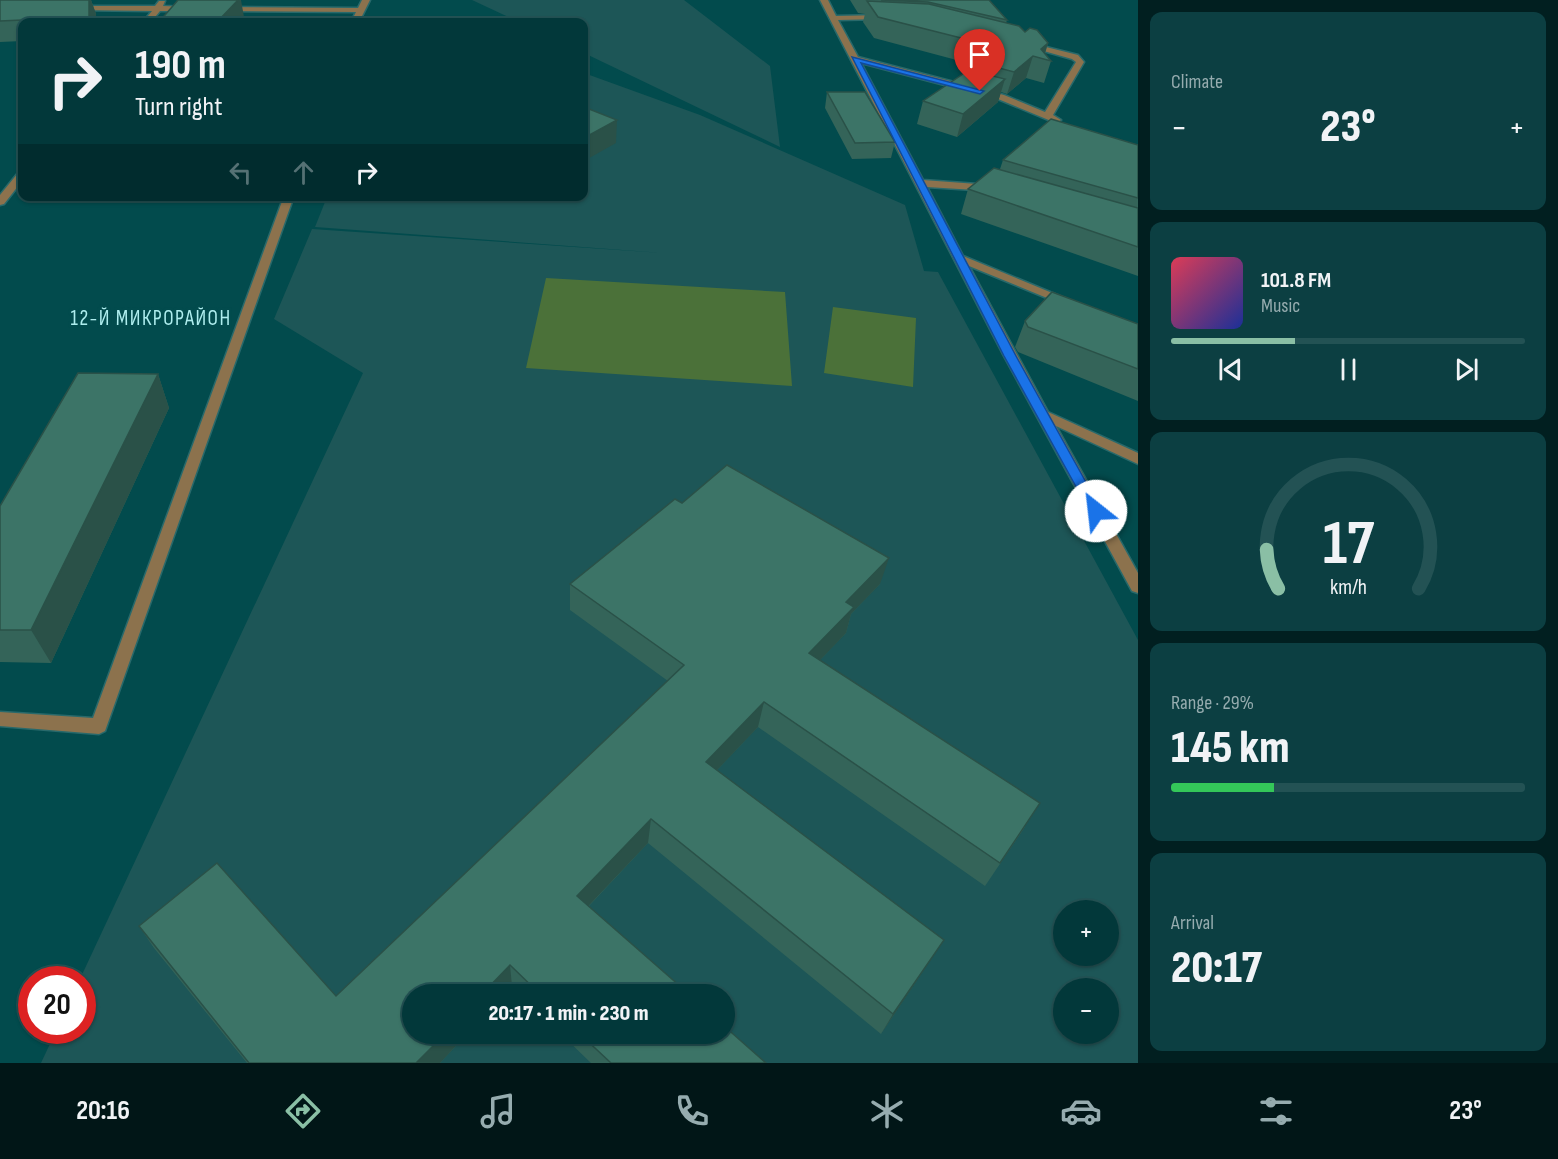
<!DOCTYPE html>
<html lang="en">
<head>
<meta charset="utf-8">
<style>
  body { margin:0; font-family:"Sofia Sans Condensed",sans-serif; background:#0c3f42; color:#f1f3f6; height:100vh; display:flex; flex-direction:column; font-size:22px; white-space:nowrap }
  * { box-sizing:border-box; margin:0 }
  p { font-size:20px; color:#96acaf }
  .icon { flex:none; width:33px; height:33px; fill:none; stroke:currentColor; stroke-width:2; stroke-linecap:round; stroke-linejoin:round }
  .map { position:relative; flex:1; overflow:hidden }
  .panel { display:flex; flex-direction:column; gap:12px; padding:12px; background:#011f20; width:420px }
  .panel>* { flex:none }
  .guide { position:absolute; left:18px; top:18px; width:570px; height:183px; border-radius:12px; box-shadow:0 2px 4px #0004,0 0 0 2px #235254; background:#02383a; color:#f1f3f6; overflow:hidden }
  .tools { position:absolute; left:1053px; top:900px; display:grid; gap:12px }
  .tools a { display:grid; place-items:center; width:66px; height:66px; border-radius:50%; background:#02383a; box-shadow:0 2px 4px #0004,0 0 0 2px #235254; font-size:30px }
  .speed { position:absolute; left:18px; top:966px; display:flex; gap:12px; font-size:30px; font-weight:700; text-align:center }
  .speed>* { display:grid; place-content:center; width:78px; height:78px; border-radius:50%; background:#02383a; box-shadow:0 2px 4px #0004,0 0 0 2px #235254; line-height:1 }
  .speed .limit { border:9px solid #d22; background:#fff; color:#111 }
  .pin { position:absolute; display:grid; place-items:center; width:51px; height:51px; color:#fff; margin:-62px -26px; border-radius:50% 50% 50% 0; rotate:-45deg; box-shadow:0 0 6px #0007 }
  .pin .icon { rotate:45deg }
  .me { position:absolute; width:66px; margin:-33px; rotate:331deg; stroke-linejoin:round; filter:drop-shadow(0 0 4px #0008) }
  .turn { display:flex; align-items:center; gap:21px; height:126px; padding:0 18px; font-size:27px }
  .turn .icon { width:78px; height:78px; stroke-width:2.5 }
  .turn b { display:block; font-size:42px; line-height:51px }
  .lanes { display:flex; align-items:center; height:57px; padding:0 18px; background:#0003; justify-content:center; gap:30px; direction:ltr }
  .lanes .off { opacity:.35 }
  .big { font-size:45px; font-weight:800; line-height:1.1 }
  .panel .tile { flex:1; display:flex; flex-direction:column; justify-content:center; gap:9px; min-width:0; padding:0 21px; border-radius:12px; background:#0c3f42 }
  .panel .dial { align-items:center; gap:0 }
  .dial svg { height:156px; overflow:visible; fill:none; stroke:#235254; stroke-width:7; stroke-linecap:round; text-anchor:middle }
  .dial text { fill:#f1f3f6; stroke:none }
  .song { display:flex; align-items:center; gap:18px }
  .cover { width:72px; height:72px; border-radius:9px; background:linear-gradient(135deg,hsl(350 70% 55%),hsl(230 70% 35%)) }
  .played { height:6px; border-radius:3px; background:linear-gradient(90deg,#8abfa5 35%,#235254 35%) }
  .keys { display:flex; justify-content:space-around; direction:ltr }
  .heat { display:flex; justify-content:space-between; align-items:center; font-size:33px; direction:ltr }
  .charge { height:9px; border-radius:4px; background:linear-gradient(90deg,#34c759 29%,#235254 0) }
  .trip { position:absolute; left:402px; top:984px; width:333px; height:60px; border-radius:30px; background:#02383a; box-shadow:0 2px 4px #0004,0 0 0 2px #235254; font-weight:800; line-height:60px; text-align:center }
  .tabs { display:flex; height:96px; justify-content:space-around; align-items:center; background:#011617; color:#96acaf }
  .tabs .icon { width:42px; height:42px }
  .tabs .current { color:#8abfa5 }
  .tabs b { font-size:27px; color:#f1f3f6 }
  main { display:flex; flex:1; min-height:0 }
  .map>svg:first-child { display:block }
  .built { fill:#1d5657; fill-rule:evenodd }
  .green { fill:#4b7139 }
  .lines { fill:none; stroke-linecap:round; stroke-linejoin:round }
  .minor-casing { stroke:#28696b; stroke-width:3 }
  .minor { fill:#8c724d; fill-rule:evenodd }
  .wall { fill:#346459 }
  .shaded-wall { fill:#2a5148 }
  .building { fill:#3c7467; stroke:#2a5148; stroke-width:1.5 }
  .route { fill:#1a73e8; stroke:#114b97; stroke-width:1.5 }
  .labels { text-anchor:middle; stroke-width:6; stroke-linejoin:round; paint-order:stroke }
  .neighbourhood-label { font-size:21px; letter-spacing:1.5px; fill:#aeedee; stroke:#024b4d }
</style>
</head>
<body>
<main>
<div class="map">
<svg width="1138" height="1063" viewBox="0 0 1138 1063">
  <rect width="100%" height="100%" fill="#024b4d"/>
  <path class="built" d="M472,0H684L770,66L780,147L584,53V22H519Z
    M584,73L700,115L905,205L924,271L938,272L1138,640V1063H41L56,1031L82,1030V980L80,979L363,373L274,319L312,229L663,253L315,227L327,197L584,196ZM1064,910H1108V956H1064ZM1064,988H1108V1034H1064ZM412,994H724V1034H412Z"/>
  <path class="green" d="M546,278L785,292L792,386L526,368Z
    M833,307L916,318L913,387L824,373Z"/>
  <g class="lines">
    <defs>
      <path id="minor" d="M362,0H370L359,22H351L356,12L223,11L219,9L223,7L358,8Z
        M820,0H828L836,16L884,15L888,17L884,19L838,20L858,57L1004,95L1045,112L1076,62L1072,59L1026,46V42L1078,55L1084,62L1053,115L1061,120L1056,123L998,99L861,63L923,180L991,185L996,188L991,191L927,187L963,256L1074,302L1068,306L1064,305L969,266L1048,412L1138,453V464L1056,426L1138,573V593L1132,591L1004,356Z
        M159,1H165L163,6L190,7L194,9L190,11H160L151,22H143L152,11L76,10L72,8L76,6H155Z
        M22,172V181L4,204L0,205V195L18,173Z
        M284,196H294L105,731L99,734L0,726V712L93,718Z"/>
    </defs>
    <use href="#minor" class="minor-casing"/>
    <use href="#minor" class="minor"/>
  </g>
  <path class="wall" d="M0,0H91L96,14V22H22V41L0,42Z
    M850,0H989L1007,20L1006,23L1048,43L1045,54L1051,61L1044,83L1026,78L1007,94L1001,92L998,102L957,137L917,124L923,101L977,72L979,66L874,38L863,22L865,14L858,13Z
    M827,92L895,142L891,158L852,159L825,108Z
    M1138,145V276L961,214L968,189L1000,169L1003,160Z
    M1025,321L1138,324V401L1018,352L1015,347Z
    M158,374L169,408L51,663L0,662V506Z
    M682,503L880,584L851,614L846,633L820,660L1025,827L985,886L758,727L717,770L930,961L881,1034L648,843L589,906L689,994H521L512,986L412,1034H467L440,1063H247L154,948L139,926L336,996L668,681L570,610V584Z
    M561,1034H724L766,1063H591Z"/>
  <path class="shaded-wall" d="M89,0H91L96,14V22H91L89,17Z
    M238,0H241L244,17L239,22H217Z
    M1048,43L1043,59L1041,49Z
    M1033,56L1026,78L1007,94L1014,72Z
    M1005,79L998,102L957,137L963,114Z
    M617,120L616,143L584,161V138Z
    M158,374L169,408L51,663L31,630Z
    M889,558L880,584L851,614L846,633L802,679L809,653L846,602Z
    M764,702L758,727L701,787L706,762Z
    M651,819L648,843L577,918V896Z
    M944,940L930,961L881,1034L893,1014Z
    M510,965L512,986L504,994H482Z
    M445,1034H467L440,1063H416Z"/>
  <path class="building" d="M0,0H89V17L0,21Z
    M178,0H238L217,22H159Z
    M881,0H989L1007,20L928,2Z
    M867,1L929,4L1019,26L1025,32L1030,28L1037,30L1048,43L1041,49L1051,61L1033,56L1014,72L980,63L1001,48L878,17Z
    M969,70L1005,79L963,114L923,101Z
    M827,92H865L895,142L855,143Z
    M584,107L617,120L584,138Z
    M1051,119L1138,145V198L1003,160Z
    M994,168L1138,208V247L968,189Z
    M1052,292L1138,324V369L1028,327L1025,321Z
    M78,373L158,374L31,630H0V506Z
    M727,465L889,558L846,602L854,607L809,653L1040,803L1000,863L764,702L706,762L944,940L893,1014L651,819L577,896L689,994H540L510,965L482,994H412V1034H445L416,1063H249L139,926L217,863L336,996L684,665L570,584L675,499L682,503Z
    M724,1026L766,1063H611L580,1034H724Z"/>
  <path class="route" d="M852,57L984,91L980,94L861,63L1016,356L1102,511L1100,514H1091L1004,356Z"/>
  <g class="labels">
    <g class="neighbourhood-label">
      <text x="151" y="325">12-Й МИКРОРАЙОН</text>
    </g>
  </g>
</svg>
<div class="tools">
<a>+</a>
<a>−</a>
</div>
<div class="speed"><div class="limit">20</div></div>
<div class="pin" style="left:980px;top:91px;background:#d93025"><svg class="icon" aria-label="arrive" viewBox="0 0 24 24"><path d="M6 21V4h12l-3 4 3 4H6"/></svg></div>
<svg class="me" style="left:1096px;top:511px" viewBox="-20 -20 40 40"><circle r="19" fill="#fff"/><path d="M0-13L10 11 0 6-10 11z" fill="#1a73e8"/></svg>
<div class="trip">20:17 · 1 min · 230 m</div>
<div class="guide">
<div class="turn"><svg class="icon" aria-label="right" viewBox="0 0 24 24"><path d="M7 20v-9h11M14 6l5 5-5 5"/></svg><div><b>190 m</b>Turn right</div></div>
<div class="lanes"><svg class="icon off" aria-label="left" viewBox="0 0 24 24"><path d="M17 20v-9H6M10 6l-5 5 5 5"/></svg><svg class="icon off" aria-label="ahead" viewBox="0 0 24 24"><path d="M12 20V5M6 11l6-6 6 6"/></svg><svg class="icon" aria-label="right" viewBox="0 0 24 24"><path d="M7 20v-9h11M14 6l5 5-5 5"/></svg></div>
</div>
</div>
<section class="panel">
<div class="tile"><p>Climate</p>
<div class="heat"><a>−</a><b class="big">23°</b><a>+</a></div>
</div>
<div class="tile">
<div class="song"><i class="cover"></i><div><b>101.8 FM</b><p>Music</p></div></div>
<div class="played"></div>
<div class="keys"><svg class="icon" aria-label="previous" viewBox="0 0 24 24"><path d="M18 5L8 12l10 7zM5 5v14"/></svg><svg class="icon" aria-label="pause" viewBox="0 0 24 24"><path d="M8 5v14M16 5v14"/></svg><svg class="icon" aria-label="next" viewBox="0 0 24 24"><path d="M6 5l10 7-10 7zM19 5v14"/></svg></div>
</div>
<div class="tile dial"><svg viewBox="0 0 100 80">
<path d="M14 69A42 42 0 1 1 86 69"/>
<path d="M14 69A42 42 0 0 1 8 49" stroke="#8abfa5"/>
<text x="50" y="56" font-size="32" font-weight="700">17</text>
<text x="50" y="72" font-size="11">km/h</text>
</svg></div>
<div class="tile"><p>Range · 29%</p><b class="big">145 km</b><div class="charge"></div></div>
<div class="tile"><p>Arrival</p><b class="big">20:17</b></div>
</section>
</main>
<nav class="tabs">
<b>20:16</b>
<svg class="icon current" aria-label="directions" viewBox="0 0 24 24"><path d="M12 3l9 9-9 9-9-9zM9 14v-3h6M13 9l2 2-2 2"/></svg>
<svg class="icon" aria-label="music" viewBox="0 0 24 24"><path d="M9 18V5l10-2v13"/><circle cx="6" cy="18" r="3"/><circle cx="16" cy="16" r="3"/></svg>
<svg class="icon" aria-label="phone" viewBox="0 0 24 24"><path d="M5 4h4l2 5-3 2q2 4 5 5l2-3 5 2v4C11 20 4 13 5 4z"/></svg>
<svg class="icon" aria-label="climate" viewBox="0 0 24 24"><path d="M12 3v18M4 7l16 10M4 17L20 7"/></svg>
<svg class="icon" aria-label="car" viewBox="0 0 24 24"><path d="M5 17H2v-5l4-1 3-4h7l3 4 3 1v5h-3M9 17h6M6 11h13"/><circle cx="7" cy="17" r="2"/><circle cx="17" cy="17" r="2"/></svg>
<svg class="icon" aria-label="filters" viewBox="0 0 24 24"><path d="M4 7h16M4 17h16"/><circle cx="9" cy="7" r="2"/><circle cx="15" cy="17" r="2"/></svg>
<b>23°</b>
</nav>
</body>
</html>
